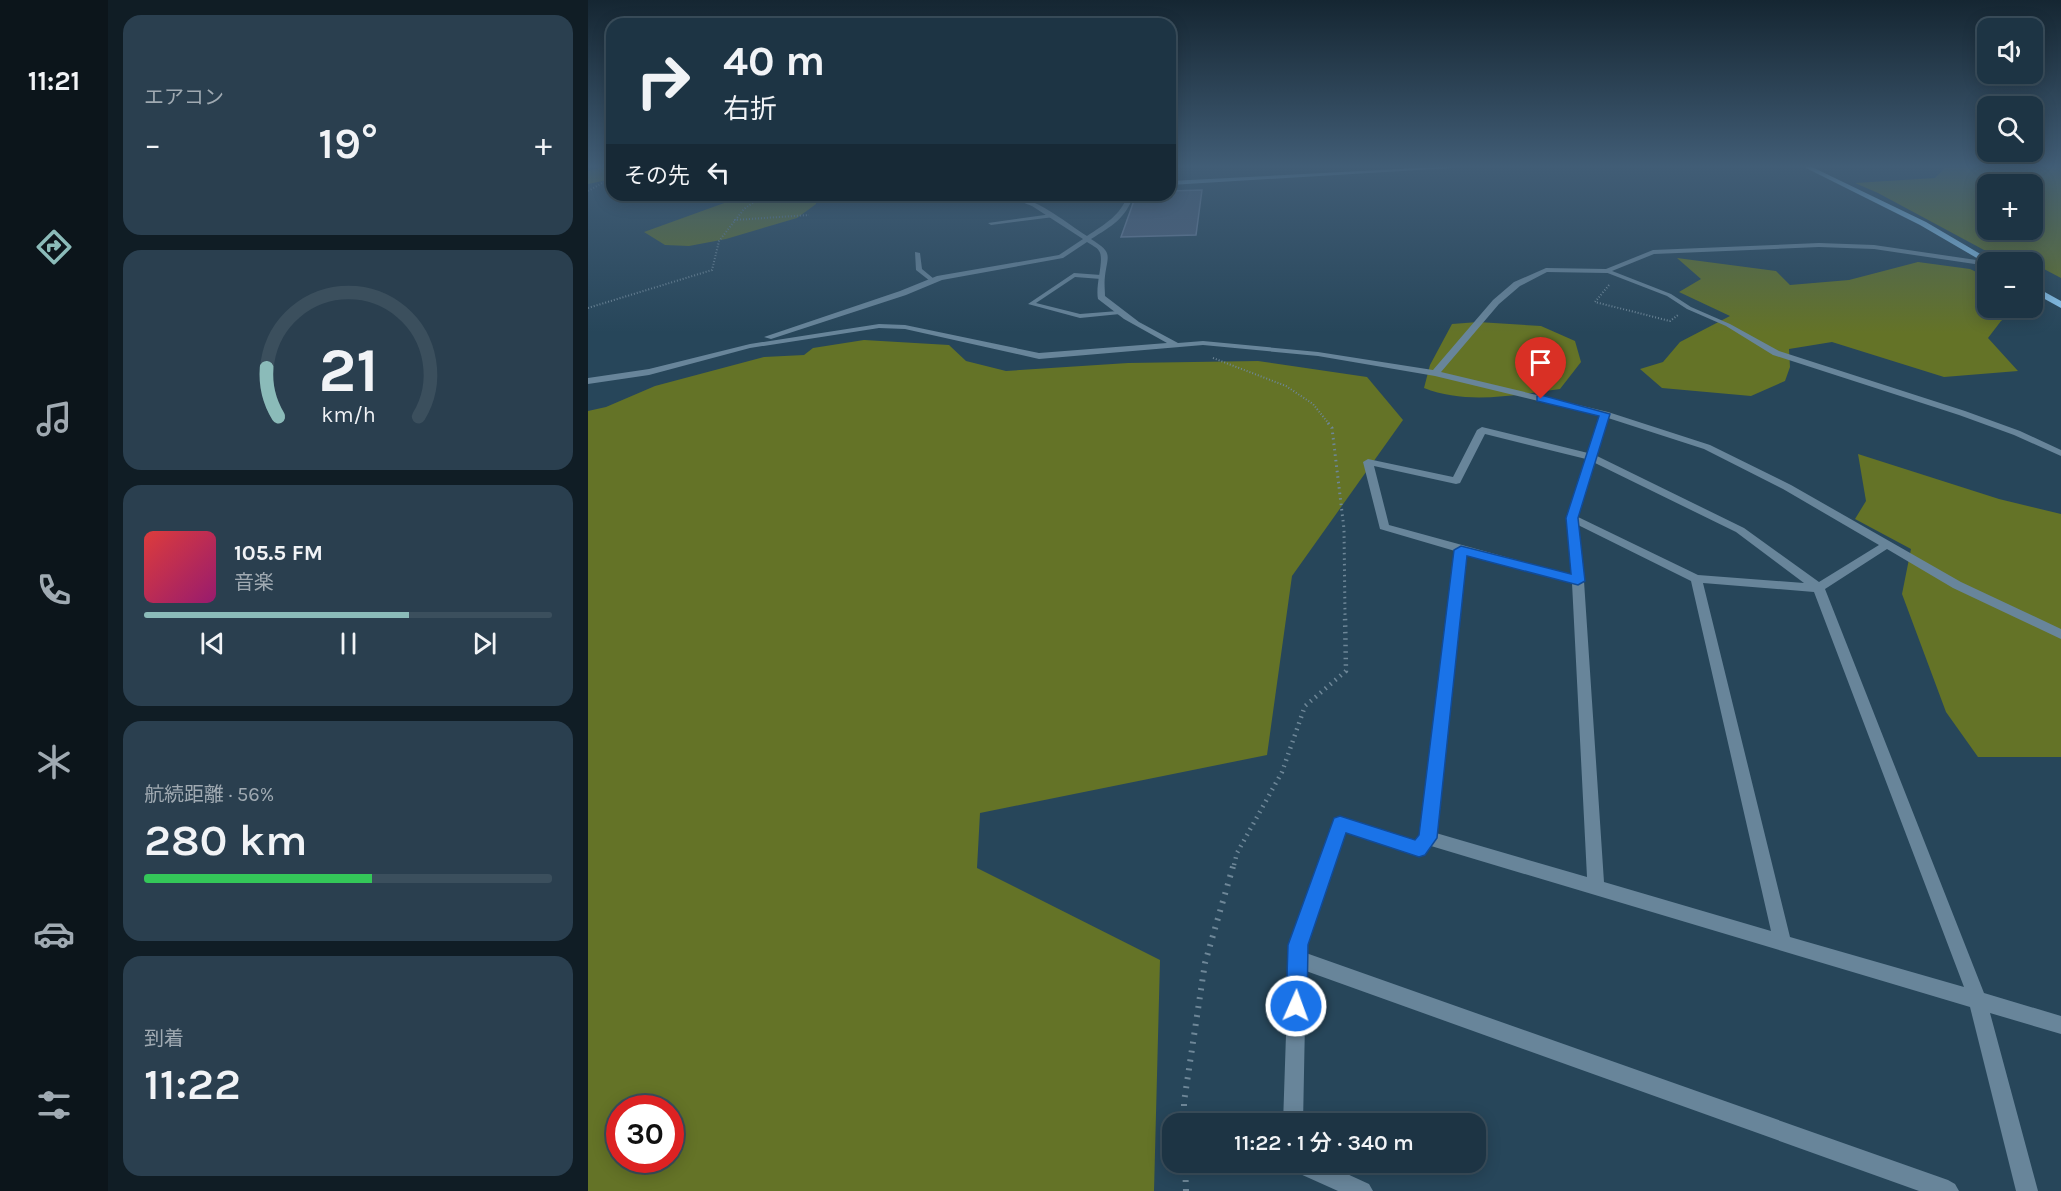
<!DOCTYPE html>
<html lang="ja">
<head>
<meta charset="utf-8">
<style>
  body { margin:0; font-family:Karla,"Noto Sans JP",sans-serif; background:#2a3f4f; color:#f1f3f6; height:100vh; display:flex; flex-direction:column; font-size:22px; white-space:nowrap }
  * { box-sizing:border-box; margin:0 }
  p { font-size:20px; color:#a0aab2 }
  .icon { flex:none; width:33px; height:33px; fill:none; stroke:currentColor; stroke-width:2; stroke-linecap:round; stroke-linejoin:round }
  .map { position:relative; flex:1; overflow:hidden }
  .panel { display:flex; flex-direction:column; gap:15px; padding:15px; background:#101d25; width:480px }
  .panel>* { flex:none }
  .hud { position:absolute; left:18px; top:18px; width:570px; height:183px; border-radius:18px; box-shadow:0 3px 15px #0003,0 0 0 2px #3b4f5d; background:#1d3444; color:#f1f3f6; overflow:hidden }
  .controls { position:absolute; left:1389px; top:18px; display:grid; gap:12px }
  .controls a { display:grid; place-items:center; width:66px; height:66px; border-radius:12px; background:#1d3444; box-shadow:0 3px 15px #0003,0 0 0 2px #3b4f5d; font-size:30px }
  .speed { position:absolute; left:18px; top:1095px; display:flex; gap:12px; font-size:30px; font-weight:700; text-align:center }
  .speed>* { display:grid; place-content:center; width:78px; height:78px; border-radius:50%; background:#1d3444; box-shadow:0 3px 15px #0003,0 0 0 2px #3b4f5d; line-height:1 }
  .speed .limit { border:9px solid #d22; background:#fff; color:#111 }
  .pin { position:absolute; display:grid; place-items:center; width:51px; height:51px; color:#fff; margin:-62px -26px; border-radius:50% 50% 50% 0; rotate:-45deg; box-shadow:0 0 6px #0007 }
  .pin .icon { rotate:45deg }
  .me { position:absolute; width:66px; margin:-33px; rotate:2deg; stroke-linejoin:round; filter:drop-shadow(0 0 4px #0008) }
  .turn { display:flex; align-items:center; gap:21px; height:126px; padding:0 18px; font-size:27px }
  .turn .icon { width:78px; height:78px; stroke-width:2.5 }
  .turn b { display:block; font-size:42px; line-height:51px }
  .then { display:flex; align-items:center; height:57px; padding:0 18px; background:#0003; gap:12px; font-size:22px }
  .big { font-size:45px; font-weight:600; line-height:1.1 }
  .panel .tile { flex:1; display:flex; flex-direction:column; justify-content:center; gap:9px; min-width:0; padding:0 21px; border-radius:18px; background:#2a3f4f }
  .panel .dial { align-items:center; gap:0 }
  .dial svg { height:156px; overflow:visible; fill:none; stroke:#3b4f5d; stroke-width:7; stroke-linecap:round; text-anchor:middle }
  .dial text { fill:#f1f3f6; stroke:none }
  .song { display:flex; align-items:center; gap:18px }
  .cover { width:72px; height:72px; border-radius:9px; background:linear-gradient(135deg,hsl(0 70% 55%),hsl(320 70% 35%)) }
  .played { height:6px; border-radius:3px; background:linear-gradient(90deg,#8bbbb9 65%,#3b4f5d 65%) }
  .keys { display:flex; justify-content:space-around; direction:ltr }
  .heat { display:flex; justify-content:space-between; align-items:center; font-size:33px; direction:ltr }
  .charge { height:9px; border-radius:4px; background:linear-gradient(90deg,#34c759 56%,#3b4f5d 0) }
  .trip { position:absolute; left:574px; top:1113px; width:324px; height:60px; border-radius:18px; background:#1d3444; box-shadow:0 3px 15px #0003,0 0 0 2px #3b4f5d; font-weight:600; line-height:60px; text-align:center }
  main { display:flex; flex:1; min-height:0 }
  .tabs { display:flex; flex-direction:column; width:108px; justify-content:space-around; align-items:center; background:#0c151b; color:#a0aab2 }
  .tabs .icon { width:42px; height:42px }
  .tabs .current { color:#8bbbb9 }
  .tabs b { font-size:27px; color:#f1f3f6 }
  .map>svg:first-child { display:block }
  .forest { fill:#647327; fill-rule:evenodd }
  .building { fill:#4f617d; stroke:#7083a1; stroke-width:1.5 }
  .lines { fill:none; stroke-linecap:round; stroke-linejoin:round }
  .path-far3 { stroke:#6e8798; stroke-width:2; stroke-dasharray:1 2; stroke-linecap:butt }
  .path-far2 { stroke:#6e8798; stroke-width:3; stroke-dasharray:1.5 4; stroke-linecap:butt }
  .path-far1 { stroke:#6e8798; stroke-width:4.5; stroke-dasharray:1.5 5; stroke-linecap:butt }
  .path { stroke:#6e8798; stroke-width:6; stroke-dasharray:2 7; stroke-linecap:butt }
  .lane { fill:#68859a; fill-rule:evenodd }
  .street { fill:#68859a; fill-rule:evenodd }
  .secondary { fill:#7caacb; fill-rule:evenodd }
  .primary { fill:#8ac7f1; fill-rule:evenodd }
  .route { fill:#1a73e8; stroke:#114b97; stroke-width:1.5 }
</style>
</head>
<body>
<main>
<nav class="tabs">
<b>11:21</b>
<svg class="icon current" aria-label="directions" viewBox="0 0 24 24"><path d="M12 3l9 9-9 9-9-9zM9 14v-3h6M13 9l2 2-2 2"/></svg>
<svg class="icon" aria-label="music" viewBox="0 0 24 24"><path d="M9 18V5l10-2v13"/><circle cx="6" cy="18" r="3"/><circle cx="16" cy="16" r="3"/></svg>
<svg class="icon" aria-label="phone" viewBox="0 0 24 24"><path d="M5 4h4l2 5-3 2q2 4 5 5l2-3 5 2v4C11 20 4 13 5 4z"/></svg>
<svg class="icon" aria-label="climate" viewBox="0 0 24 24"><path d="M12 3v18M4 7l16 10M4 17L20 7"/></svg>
<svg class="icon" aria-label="car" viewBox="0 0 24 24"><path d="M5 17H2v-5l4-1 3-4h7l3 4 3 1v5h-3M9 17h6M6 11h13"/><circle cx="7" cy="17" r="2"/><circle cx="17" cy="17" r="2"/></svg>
<svg class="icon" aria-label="filters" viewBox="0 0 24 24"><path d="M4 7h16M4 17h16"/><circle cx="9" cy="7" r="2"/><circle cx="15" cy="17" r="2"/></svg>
</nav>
<section class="panel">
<div class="tile"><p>エアコン</p>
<div class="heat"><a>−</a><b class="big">19°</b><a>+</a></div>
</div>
<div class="tile dial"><svg viewBox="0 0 100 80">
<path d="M14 69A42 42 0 1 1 86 69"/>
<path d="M14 69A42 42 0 0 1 8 44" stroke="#8bbbb9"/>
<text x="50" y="56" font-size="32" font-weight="700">21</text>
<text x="50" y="72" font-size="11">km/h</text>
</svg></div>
<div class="tile">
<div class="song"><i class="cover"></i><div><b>105.5 FM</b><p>音楽</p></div></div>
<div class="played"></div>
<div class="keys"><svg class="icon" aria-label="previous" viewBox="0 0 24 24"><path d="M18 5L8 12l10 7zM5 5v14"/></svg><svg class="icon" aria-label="pause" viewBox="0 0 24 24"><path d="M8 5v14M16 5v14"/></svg><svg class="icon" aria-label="next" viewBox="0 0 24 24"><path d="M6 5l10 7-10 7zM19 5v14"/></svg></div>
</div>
<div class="tile"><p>航続距離 · 56%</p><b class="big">280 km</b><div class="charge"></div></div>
<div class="tile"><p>到着</p><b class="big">11:22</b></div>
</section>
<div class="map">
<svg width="1473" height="1191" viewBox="0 0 1473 1191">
  <rect width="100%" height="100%" fill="#27465a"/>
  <path class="forest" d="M15,167H24V179L0,184V171Z
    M1355,167H1473V278L1435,258L1396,250L1290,193L1267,183L1347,178L1357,168ZM1444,184V230H1400V184Z
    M228,195V204L209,218L138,239L101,246L77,245L56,232L139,202Z
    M1089,258L1188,271L1202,285L1261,280L1330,262L1382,269L1399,277L1400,308H1430L1413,321L1400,338L1430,371L1356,377L1244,342L1201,349L1202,367L1197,381L1163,396L1074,388L1052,369L1075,362L1092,342L1142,316L1091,292L1113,279Z
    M890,322L953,326L987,341L993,362L972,389C927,395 879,405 836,388L842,365L864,324Z
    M276,340L361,345L378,361L418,371L540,363L670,361L779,377L815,420L704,576L679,755L392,813L389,868L572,960L566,1191H0V411L18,407L67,386L176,357L216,355L225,348ZM32,1108H82V1160H32Z
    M1270,454L1411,499L1473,514V757H1390L1358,712L1314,594L1323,549L1267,519L1278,501Z"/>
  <path class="building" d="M614,190L608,235L533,237L548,195H582V191Z"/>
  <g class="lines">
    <path class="path-far3" d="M1461,167L1473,170
      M0,191L14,183L24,182
      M146,220L221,215
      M1021,285L1007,302L1082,321L1090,315
      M0,308L124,270L131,241L156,209L176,195
      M625,358L698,386L725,404L741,424"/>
    <path class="path-far2" d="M740,423L744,428L756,529L757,615"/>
    <path class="path-far1" d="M646,865L649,853L694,772L717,706L758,671L757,614"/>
    <path class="path" d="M596,1124V1102L617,963L646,863
      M597,1162L598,1191"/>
    <path class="lane" d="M246,195H252L246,200L243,198Z
      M396,195H411L360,203L357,201Z
      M446,195H460L430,201L427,199Z
      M464,214L467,216L466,217L403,225L400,223Z
      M327,252L332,253L334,269L346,279V281H342L328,270Z
      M1019,269L1083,294L1103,307L1142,324L1191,351L1377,411L1432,431L1473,450V456L1426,435L1371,415L1185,355L1138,326L1099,309L1079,296L1017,272V270Z
      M486,273L513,275L516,277L513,279L487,277L448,303L492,314L530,311L532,312V314L492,318L440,304Z"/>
    <path class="street" d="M416,195C446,195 475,221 499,236C517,224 532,216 540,195H546C537,219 524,226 503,239C525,253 520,254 517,276C516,283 517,290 517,296L551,322L590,343L615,341L730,352L845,370L905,300L926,282L958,268L1018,269L1065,250L1231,243L1286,245L1402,262H1400V266L1286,249L1231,247L1066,254L1019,273L959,272L932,286L911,304L853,372L1020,412L1122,445L1203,485L1373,582L1473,629V639L1365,588L1299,549L1237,589L1396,993L1473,1016V1034L1402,1013L1450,1191H1428L1382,1007L843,846L837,854L831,856L757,832L719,945L718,953L1360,1180L1367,1184L1371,1191H1331L718,971L715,1124H695L701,945L747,819L752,817L828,841L832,835L867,551L792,529L775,462L780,459L865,477L889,430L894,427L1000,453L1012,416L847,376L730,356L615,345L451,359L317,329L291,328L162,348L61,375L0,384V378L61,369L162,344L291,324L317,325L451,353L579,343L536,319L510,299C507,284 517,259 511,251C509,247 503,245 499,242L475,258L354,280L318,295L183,339L176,337L312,291L349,276L471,255L495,239L444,206ZM1020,418L1116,449L1195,489L1291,545L1231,582L1156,528L1009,456ZM897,434L998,459L979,518L984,575L801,525L786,466L868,484L872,483ZM1007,463L1148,532L1216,583L1110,575L990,517ZM990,525L1103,581L1183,931L1016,882L996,581ZM878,554L984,583L999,877L848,833ZM1115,583L1226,592L1376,987L1202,937Z
      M698,1162H733L781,1184L785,1191H750L701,1169Z"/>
    <path class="secondary" d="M850,167H879L582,185V181Z"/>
    <path class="primary" d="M1216,167H1224L1338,222L1406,262L1399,264L1332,225Z
      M1444,285L1473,301V308L1444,292Z"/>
  </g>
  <linearGradient id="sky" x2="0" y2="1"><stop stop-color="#152632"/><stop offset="0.5" stop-color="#415d76"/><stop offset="1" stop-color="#415d76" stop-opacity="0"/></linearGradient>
  <rect width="1473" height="333" fill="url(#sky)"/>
  <path class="route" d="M953,395L1022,414L990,518L997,581L990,585L879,556L849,838L837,855L831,857L758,833L720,945L719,1006L716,1013L708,1016L701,1013L698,1006L700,945L746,818L752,816L827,840L831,835L866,550L873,546L983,574L978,518L1011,416L949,401V396Z"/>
</svg>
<div class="controls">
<a><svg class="icon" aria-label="sound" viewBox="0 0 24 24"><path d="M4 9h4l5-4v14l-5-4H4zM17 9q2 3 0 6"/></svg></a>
<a><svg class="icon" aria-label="search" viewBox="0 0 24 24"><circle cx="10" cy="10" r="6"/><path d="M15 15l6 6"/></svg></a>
<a>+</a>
<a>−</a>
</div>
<div class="speed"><div class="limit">30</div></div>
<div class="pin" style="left:953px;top:399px;background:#d93025"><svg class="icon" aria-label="arrive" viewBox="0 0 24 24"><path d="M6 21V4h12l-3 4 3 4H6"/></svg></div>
<svg class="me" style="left:708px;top:1006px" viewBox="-20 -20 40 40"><circle r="17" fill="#1a73e8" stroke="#fff" stroke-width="3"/><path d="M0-11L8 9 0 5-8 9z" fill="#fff"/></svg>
<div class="trip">11:22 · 1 分 · 340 m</div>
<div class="hud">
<div class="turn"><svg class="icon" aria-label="right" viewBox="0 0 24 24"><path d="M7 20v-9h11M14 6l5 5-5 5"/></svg><div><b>40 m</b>右折</div></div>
<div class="then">その先<svg class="icon" aria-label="left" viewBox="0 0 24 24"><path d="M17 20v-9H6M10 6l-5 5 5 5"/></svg></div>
</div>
</div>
</main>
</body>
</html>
